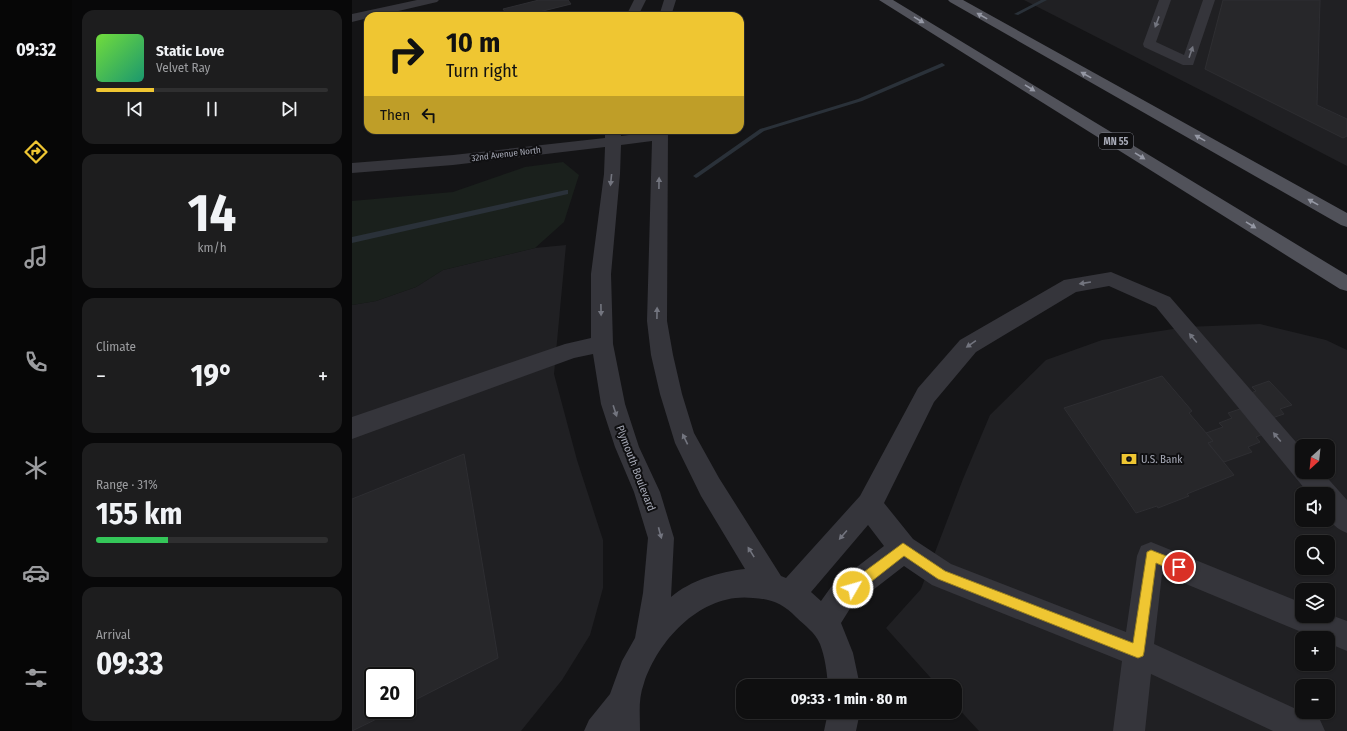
<!DOCTYPE html>
<html lang="en">
<head>
<meta charset="utf-8">
<style>
  body { margin:0; font-family:"Fira Sans Condensed",sans-serif; background:#1d1d1e; color:#f1f3f6; height:100vh; display:flex; flex-direction:column; font-size:15px; white-space:nowrap }
  * { box-sizing:border-box; margin:0 }
  p { font-size:13px; color:#9b9c9f }
  .icon { flex:none; width:22px; height:22px; fill:none; stroke:currentColor; stroke-width:2; stroke-linecap:round; stroke-linejoin:round }
  .map { position:relative; flex:1; overflow:hidden }
  .panel { display:flex; flex-direction:column; gap:10px; padding:10px; background:#080809; width:280px }
  .panel>* { flex:none }
  .hud { position:absolute; left:12px; top:12px; width:380px; height:122px; border-radius:12px; box-shadow:0 1px 3px #0004,0 0 0 1px #2f2f30; background:#efc632; color:#111; overflow:hidden }
  .needle { width:26px; rotate:207deg }
  .fabs { position:absolute; left:943px; top:439px; display:grid; gap:8px }
  .fabs a { display:grid; place-items:center; width:40px; height:40px; border-radius:8px; background:#0f0f10; box-shadow:0 1px 3px #0004,0 0 0 1px #2f2f30; font-size:20px }
  .speed { position:absolute; left:12px; top:667px; display:flex; gap:8px; font-size:20px; font-weight:700; text-align:center }
  .speed>* { display:grid; place-content:center; width:52px; height:52px; border-radius:50%; background:#0f0f10; box-shadow:0 1px 3px #0004,0 0 0 1px #2f2f30; line-height:1 }
  .speed .limit { border:2px solid #111; border-radius:6px; background:#fff; color:#111 }
  .pin { position:absolute; display:grid; place-items:center; width:34px; height:34px; color:#fff; margin:-17px; border:2px solid #fff; border-radius:50%; box-shadow:0 1px 4px #0007 }
  .me { position:absolute; width:44px; margin:-22px; rotate:52deg; stroke-linejoin:round; filter:drop-shadow(0 0 3px #0008) }
  .turn { display:flex; align-items:center; gap:14px; height:84px; padding:0 16px; font-size:18px }
  .turn .icon { width:52px; height:52px; stroke-width:2.5 }
  .turn b { display:block; font-size:28px; line-height:34px }
  .then { display:flex; align-items:center; height:38px; padding:0 16px; background:#0003; gap:8px; font-size:15px }
  .big { font-size:30px; font-weight:700; line-height:1.1 }
  .panel .tile { flex:1; display:flex; flex-direction:column; justify-content:center; gap:6px; min-width:0; padding:0 14px; border-radius:12px; background:#1d1d1e }
  .panel .dial { align-items:center; gap:0 }
  .dial b { font-size:52px; line-height:1 }
  .song { display:flex; align-items:center; gap:12px }
  .cover { width:48px; height:48px; border-radius:6px; background:linear-gradient(135deg,hsl(100 70% 55%),hsl(160 70% 35%)) }
  .played { height:4px; border-radius:2px; background:linear-gradient(90deg,#efc632 25%,#2f2f30 25%) }
  .keys { display:flex; justify-content:space-around; direction:ltr }
  .heat { display:flex; justify-content:space-between; align-items:center; font-size:22px; direction:ltr }
  .charge { height:6px; border-radius:3px; background:linear-gradient(90deg,#34c759 31%,#2f2f30 0) }
  .trip { position:absolute; left:384px; top:679px; width:226px; height:40px; border-radius:12px; background:#0f0f10; box-shadow:0 1px 3px #0004,0 0 0 1px #2f2f30; font-weight:700; line-height:40px; text-align:center }
  main { display:flex; flex:1; min-height:0 }
  .tab-bar { display:flex; flex-direction:column; width:72px; justify-content:space-around; align-items:center; background:#060606; color:#9b9c9f }
  .tab-bar .icon { width:28px; height:28px }
  .tab-bar .active { color:#efc632 }
  .tab-bar b { font-size:18px; color:#f1f3f6 }
  .map>svg:first-child { display:block }
  .built { fill:#202023; fill-rule:evenodd }
  .green { fill:#1a201c }
  .lines { fill:none; stroke-linecap:round; stroke-linejoin:round }
  .stream { fill:#2a3139; fill-rule:evenodd }
  .building { fill:#27272a; stroke:#2e2e32 }
  .minor { fill:#35353b; fill-rule:evenodd }
  .major { fill:#51525a; fill-rule:evenodd }
  .oneway { fill:#9598a4 }
  .oneway2 { fill:#73757f }
  .route { fill:#efc632; stroke:#9b8120 }
  .labels { text-anchor:middle; stroke-width:4; stroke-linejoin:round; paint-order:stroke }
  .far-street-label { font-size:9px; fill:#a6a9b6; stroke:#0f0f11 }
  .shield { fill:#0f0f11; stroke:#797b84; stroke-width:1 }
  .shield-label { font-size:10px; font-weight:bold; fill:#a6a9b6 }
  .poi-label { font-size:11px; fill:#a6a9b6; stroke:#0f0f11; text-anchor:start }
  .street-label { font-size:11px; fill:#a6a9b6; stroke:#0f0f11 }
</style>
</head>
<body>
<main>
<nav class="tab-bar">
<b>09:32</b>
<svg class="icon active" aria-label="directions" viewBox="0 0 24 24"><path d="M12 3l9 9-9 9-9-9zM9 14v-3h6M13 9l2 2-2 2"/></svg>
<svg class="icon" aria-label="music" viewBox="0 0 24 24"><path d="M9 18V5l10-2v13"/><circle cx="6" cy="18" r="3"/><circle cx="16" cy="16" r="3"/></svg>
<svg class="icon" aria-label="phone" viewBox="0 0 24 24"><path d="M5 4h4l2 5-3 2q2 4 5 5l2-3 5 2v4C11 20 4 13 5 4z"/></svg>
<svg class="icon" aria-label="climate" viewBox="0 0 24 24"><path d="M12 3v18M4 7l16 10M4 17L20 7"/></svg>
<svg class="icon" aria-label="car" viewBox="0 0 24 24"><path d="M5 17H2v-5l4-1 3-4h7l3 4 3 1v5h-3M9 17h6M6 11h13"/><circle cx="7" cy="17" r="2"/><circle cx="17" cy="17" r="2"/></svg>
<svg class="icon" aria-label="filters" viewBox="0 0 24 24"><path d="M4 7h16M4 17h16"/><circle cx="9" cy="7" r="2"/><circle cx="15" cy="17" r="2"/></svg>
</nav>
<section class="panel">
<div class="tile">
<div class="song"><i class="cover"></i><div><b>Static Love</b><p>Velvet Ray</p></div></div>
<div class="played"></div>
<div class="keys"><svg class="icon" aria-label="previous" viewBox="0 0 24 24"><path d="M18 5L8 12l10 7zM5 5v14"/></svg><svg class="icon" aria-label="pause" viewBox="0 0 24 24"><path d="M8 5v14M16 5v14"/></svg><svg class="icon" aria-label="next" viewBox="0 0 24 24"><path d="M6 5l10 7-10 7zM19 5v14"/></svg></div>
</div>
<div class="tile dial"><b>14</b><p>km/h</p></div>
<div class="tile"><p>Climate</p>
<div class="heat"><a>−</a><b class="big">19°</b><a>+</a></div>
</div>
<div class="tile"><p>Range · 31%</p><b class="big">155 km</b><div class="charge"></div></div>
<div class="tile"><p>Arrival</p><b class="big">09:33</b></div>
</section>
<div class="map">
<svg width="995" height="731" viewBox="0 0 995 731">
  <rect width="100%" height="100%" fill="#141416"/>
  <path class="built" d="M672,0H995V166L872,102Z
    M214,245L202,374L225,460L251,540V588L238,635L210,680L169,731H0V305L24,301L64,287L91,270L183,248ZM21,676H55V710H21Z
    M908,324L974,340L995,350V731H627L603,705V686H586L534,628L569,589L611,479L638,415L694,360L750,340L834,327ZM950,446H976V472H950ZM950,494H976V520H950ZM950,542H976V568H950ZM950,590H976V616H950ZM950,638H976V664H950ZM950,686H976V712H950Z"/>
  <path class="green" d="M211,162L227,175L212,222L183,248L91,270L64,287L24,301L0,305V201L101,192L173,167Z"/>
  <g class="lines">
    <path class="stream" d="M689,0H695L666,15L662,14Z
      M590,63L593,65L592,66L510,101L412,131L346,177L344,178L341,176L408,129L506,99Z
      M214,190H216V194L0,243V237Z"/>
  </g>
  <path class="building" d="M187,0H216L219,4L171,16H156L151,9Z
    M871,0H968L965,105L995,119V136L991,138L853,69Z
    M810,376L840,411L837,413L861,441L856,443L882,475L835,494L837,496L806,508L805,506L784,513L712,408Z
    M917,381L940,405L928,409L932,414L920,418L916,432L904,437L908,442L896,447L900,452L872,462L856,443L861,441L854,433L871,427L867,423L880,418L876,413L888,409L892,396L904,391L900,387Z
    M112,454L146,658L55,704V676H21V710H43L0,731V499Z"/>
  <g class="lines">
    <path class="minor" d="M65,0H87L85,2L25,16H16V18L0,22V14Z
      M282,0H294L286,16H274Z
      M312,0H324L319,16H307Z
      M807,0H819L804,42L832,55L851,0H863L841,65H831L792,47L791,44Z
      M253,130H269V136L300,132V130H316L315,321L321,355L330,394L342,433L367,478L429,576L434,578L508,496L566,388L608,340L712,280L759,272L818,297L950,449V472H970L995,500V533C974,524 976,514 976,494H957L804,307L757,286L724,292L624,352L582,402L532,503L561,539L599,564L774,632L785,556L789,546L799,542L950,603V616H976V614L995,621V651L976,643V638H964L810,574L802,644L968,720L973,731H921L799,674L793,731H761L770,661L580,585L552,566L499,607L489,623L501,653L508,686H476C475,672 473,657 468,644C463,632 453,626 444,617C431,604 420,599 401,598C351,592 307,638 292,683C286,699 288,714 288,731H232L237,720L258,694L270,661L283,638L291,593L296,538L282,492L263,447L249,404L241,354L222,358L0,439V417L213,344L239,338V274L252,174L253,147L101,165L0,173V163L101,155L253,138ZM300,141L295,321L299,355L308,394L323,443L349,496L393,569C367,572 339,580 319,597L322,538L308,492L287,447L273,404L261,344L259,274L268,174L269,145ZM516,525L532,546L479,587L469,601L459,592Z
      M476,712H508L504,731H472Z"/>
    <path class="major" d="M527,0H541L995,275V291L988,289Z
      M596,0H611L995,213V227L989,225L598,2Z"/>
  </g>
  <defs><path id="oneway-solid" d="M-6-.8H1V-3.2L6.5 0L1 3.2V.8H-6Z"/></defs>
  <g class="oneway">
    <use href="#oneway-solid" transform="translate(630 16) rotate(-151)"/>
    <use href="#oneway-solid" transform="translate(567 20) rotate(31)"/>
    <use href="#oneway-solid" transform="translate(734 75) rotate(-151)"/>
    <use href="#oneway-solid" transform="translate(678 88) rotate(32)"/>
    <use href="#oneway-solid" transform="translate(848 138) rotate(-151)"/>
    <use href="#oneway-solid" transform="translate(788 156) rotate(32)"/>
    <use href="#oneway-solid" transform="translate(961 202) rotate(-151)"/>
    <use href="#oneway-solid" transform="translate(899 225) rotate(32)"/>
  </g>
  <g class="oneway2">
    <use href="#oneway-solid" transform="translate(805 22) rotate(110)"/>
    <use href="#oneway-solid" transform="translate(839 52) rotate(-71)"/>
    <use href="#oneway-solid" transform="translate(259 180) rotate(96)"/>
    <use href="#oneway-solid" transform="translate(307 183) rotate(-89)"/>
    <use href="#oneway-solid" transform="translate(733 283) rotate(171)"/>
    <use href="#oneway-solid" transform="translate(249 310) rotate(89)"/>
    <use href="#oneway-solid" transform="translate(305 313) rotate(-89)"/>
    <use href="#oneway-solid" transform="translate(841 338) rotate(-130)"/>
    <use href="#oneway-solid" transform="translate(619 344) rotate(145)"/>
    <use href="#oneway-solid" transform="translate(263 411) rotate(72)"/>
    <use href="#oneway-solid" transform="translate(925 437) rotate(-130)"/>
    <use href="#oneway-solid" transform="translate(333 439) rotate(-116)"/>
    <use href="#oneway-solid" transform="translate(308 533) rotate(75)"/>
    <use href="#oneway-solid" transform="translate(491 535) rotate(131)"/>
    <use href="#oneway-solid" transform="translate(399 552) rotate(-122)"/>
  </g>
  <path class="route" d="M551,543L593,571L781,643L795,552L799,550L827,561L831,563L833,567L831,571L827,573L804,563L792,652L791,656L786,658L586,579L552,556L506,592L501,593L497,592L496,588L497,583Z"/>
  <defs>
    <symbol id="bank-bare" viewBox="-9 -9 18 18"><path d="M-6-4H6V4H-6ZM0-2.3a2.3 2.3 0 1 0 0 4.6a2.3 2.3 0 1 0 0-4.6Z" fill="#efc632" stroke="#0f0f11" stroke-width="2.5" paint-order="stroke"/></symbol>
  </defs>
  <g fill-rule="evenodd">
    <use href="#bank-bare" x="766" y="448" width="22" height="22"/>
  </g>
  <g class="labels">
    <g class="far-street-label">
      <text transform="translate(154 154) rotate(-7)" y="3">32nd Avenue North</text>
    </g>
    <rect class="shield" x="747" y="133" width="34" height="16" rx="3"/>
    <g class="shield-label">
      <text x="764" y="145">MN 55</text>
    </g>
    <g class="poi-label">
      <text x="789" y="463">U.S. Bank</text>
    </g>
    <g class="street-label">
      <text transform="translate(284 468) rotate(69)" y="4">Plymouth Boulevard</text>
    </g>
  </g>
</svg>
<div class="fabs">
<a><svg class="needle" viewBox="-14 -14 28 28"><path d="M0-13l5 13h-10z" fill="#e53935"/><path d="M0 13l5-13h-10z" fill="#9b9c9f"/></svg></a>
<a><svg class="icon" aria-label="sound" viewBox="0 0 24 24"><path d="M4 9h4l5-4v14l-5-4H4zM17 9q2 3 0 6"/></svg></a>
<a><svg class="icon" aria-label="search" viewBox="0 0 24 24"><circle cx="10" cy="10" r="6"/><path d="M15 15l6 6"/></svg></a>
<a><svg class="icon" aria-label="layers" viewBox="0 0 24 24"><path d="M12 4l9 5-9 5-9-5zM3 14l9 5 9-5"/></svg></a>
<a>+</a>
<a>−</a>
</div>
<div class="speed"><div class="limit">20</div></div>
<div class="pin" style="left:827px;top:567px;background:#d93025"><svg class="icon" aria-label="arrive" viewBox="0 0 24 24"><path d="M6 21V4h12l-3 4 3 4H6"/></svg></div>
<svg class="me" style="left:501px;top:588px" viewBox="-20 -20 40 40"><circle r="17" fill="#efc632" stroke="#fff" stroke-width="3"/><path d="M0-11L8 9 0 5-8 9z" fill="#fff"/></svg>
<div class="trip">09:33 · 1 min · 80 m</div>
<div class="hud">
<div class="turn"><svg class="icon" aria-label="right" viewBox="0 0 24 24"><path d="M7 20v-9h11M14 6l5 5-5 5"/></svg><div><b>10 m</b>Turn right</div></div>
<div class="then">Then<svg class="icon" aria-label="left" viewBox="0 0 24 24"><path d="M17 20v-9H6M10 6l-5 5 5 5"/></svg></div>
</div>
</div>
</main>
</body>
</html>
